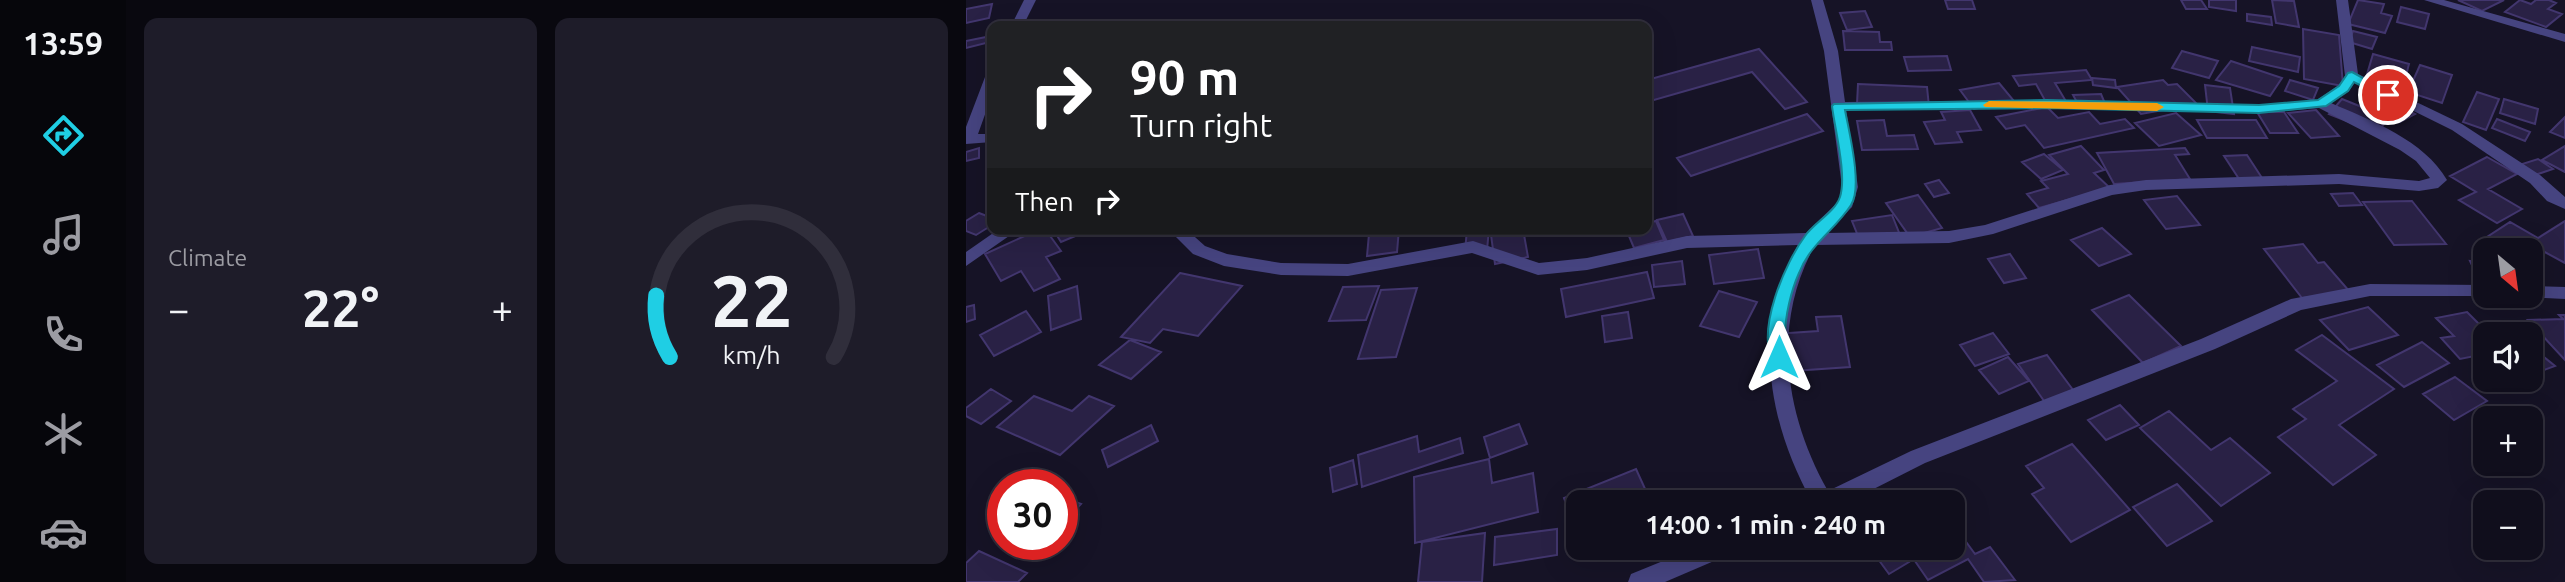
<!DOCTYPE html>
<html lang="en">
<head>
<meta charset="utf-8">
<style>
  body { margin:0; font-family:Ubuntu,sans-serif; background:#1e1c29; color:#f1f3f6; height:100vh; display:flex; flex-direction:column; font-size:26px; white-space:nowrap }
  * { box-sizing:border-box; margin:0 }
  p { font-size:23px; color:#9c9ca3 }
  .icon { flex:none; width:38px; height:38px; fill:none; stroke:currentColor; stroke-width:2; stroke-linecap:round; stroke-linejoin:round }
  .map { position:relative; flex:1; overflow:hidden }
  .sheet { display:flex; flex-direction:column; gap:18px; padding:18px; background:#09080f; width:840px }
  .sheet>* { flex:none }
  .hud { position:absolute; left:21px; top:21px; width:665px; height:214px; border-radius:14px; box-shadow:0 7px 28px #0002,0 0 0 2px #302e3b; background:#202124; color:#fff; overflow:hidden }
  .needle { width:46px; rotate:151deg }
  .buttons { position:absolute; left:1507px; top:238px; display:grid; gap:14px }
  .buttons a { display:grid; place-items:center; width:70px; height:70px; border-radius:14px; background:#100e1c; box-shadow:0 7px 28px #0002,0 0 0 2px #302e3b; font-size:35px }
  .speed { position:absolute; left:21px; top:469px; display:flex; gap:14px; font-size:35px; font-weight:700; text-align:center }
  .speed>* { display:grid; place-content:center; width:91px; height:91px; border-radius:50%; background:#100e1c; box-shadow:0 7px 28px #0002,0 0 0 2px #302e3b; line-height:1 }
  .speed .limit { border:10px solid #d22; background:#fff; color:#111 }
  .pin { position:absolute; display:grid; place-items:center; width:60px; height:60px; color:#fff; margin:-30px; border:4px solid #fff; border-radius:50%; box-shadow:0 2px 7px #0007 }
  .me { position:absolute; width:77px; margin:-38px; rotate:0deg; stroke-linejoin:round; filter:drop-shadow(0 0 5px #0008) }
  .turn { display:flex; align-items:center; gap:24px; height:147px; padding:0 28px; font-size:32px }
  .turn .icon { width:91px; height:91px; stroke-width:2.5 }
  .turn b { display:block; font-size:49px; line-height:60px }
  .then { display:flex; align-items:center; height:66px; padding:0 28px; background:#0003; gap:14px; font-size:26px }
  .big { font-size:52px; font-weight:600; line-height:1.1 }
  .sheet .widget { flex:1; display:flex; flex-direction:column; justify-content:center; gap:10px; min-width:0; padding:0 24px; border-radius:14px; background:#1e1c29 }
  .sheet .dial { align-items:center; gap:0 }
  .dial svg { height:182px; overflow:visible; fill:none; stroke:#302e3b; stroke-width:7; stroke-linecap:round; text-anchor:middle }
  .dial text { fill:#f1f3f6; stroke:none }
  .heat { display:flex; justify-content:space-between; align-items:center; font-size:38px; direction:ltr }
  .sheet .tiles { flex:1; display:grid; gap:18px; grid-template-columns:repeat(2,1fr) }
  .trip { position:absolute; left:600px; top:490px; width:399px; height:70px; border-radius:14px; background:#100e1c; box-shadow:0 7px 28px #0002,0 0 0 2px #302e3b; font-weight:600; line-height:70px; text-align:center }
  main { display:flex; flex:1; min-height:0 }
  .menu { display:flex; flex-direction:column; width:126px; justify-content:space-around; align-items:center; background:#06060b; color:#9c9ca3 }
  .menu .icon { width:49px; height:49px }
  .menu .selected { color:#1fcee4 }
  .menu b { font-size:32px; color:#f1f3f6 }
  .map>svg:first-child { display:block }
  .building { fill:#292145; stroke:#42366e; stroke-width:2 }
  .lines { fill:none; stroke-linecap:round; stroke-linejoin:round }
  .street { fill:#464480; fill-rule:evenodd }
  .route { fill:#1fcee4; stroke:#148694; stroke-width:2 }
  .slow { fill:#f59e0b }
</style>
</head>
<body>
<main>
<nav class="menu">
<b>13:59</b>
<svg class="icon selected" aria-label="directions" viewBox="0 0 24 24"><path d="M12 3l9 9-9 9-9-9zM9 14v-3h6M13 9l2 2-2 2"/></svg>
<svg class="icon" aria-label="music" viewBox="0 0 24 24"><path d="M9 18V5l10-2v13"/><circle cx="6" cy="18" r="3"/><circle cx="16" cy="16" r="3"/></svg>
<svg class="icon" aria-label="phone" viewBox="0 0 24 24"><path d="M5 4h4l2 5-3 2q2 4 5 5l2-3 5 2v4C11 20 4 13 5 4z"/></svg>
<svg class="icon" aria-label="climate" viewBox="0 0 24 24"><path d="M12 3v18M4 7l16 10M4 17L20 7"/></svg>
<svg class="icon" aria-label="car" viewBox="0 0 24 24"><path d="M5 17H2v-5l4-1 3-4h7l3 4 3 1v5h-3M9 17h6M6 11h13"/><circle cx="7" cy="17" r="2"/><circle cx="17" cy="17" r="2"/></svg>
</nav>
<section class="sheet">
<div class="tiles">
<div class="widget"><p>Climate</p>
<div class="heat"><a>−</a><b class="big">22°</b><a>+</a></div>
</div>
<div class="widget dial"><svg viewBox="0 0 100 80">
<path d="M14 69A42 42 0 1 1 86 69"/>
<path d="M14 69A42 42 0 0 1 8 42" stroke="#1fcee4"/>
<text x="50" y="56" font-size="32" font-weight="700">22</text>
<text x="50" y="72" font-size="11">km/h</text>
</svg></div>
</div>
</section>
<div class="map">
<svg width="1599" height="582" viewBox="0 0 1599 582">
  <rect width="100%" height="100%" fill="#161326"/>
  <path class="building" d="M979,0H1006L1009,9H982Z
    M1215,0H1235L1241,9H1220Z
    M1243,0H1270V11L1243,7Z
    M1306,0L1328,1L1333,27L1310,23Z
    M1392,0L1418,4L1415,13L1426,16L1419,33L1382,24Z
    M1492,0H1538L1516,11Z
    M1554,0L1565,4L1570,0H1583L1590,3L1582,9L1596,14L1580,27L1539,12Z
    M26,4L23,18L0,23V9Z
    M1435,7L1463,14L1459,29L1431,22Z
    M899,11L906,27L881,30L874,13Z
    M1281,14L1305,17L1306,25L1281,21Z
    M1337,29L1373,35L1377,86L1338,79Z
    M877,31L913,32L914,42H925L926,50H879Z
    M1387,31L1411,37L1406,49L1383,42Z
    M20,37V43L0,48V41Z
    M1286,47L1334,57L1332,72L1283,61Z
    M793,49L841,102L819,109L786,72L681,102V80Z
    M1216,51L1252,61L1243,78L1206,68Z
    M1407,54L1443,64L1436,91L1399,81Z
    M981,56L985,70L942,71L938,57Z
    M1265,61L1316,78L1304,96L1250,80Z
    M1454,65L1486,75L1476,103L1442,92Z
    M1120,70L1126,80L1089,83L1101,103L1081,104L1070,84L1053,86L1047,76Z
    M1126,78L1149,80L1150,88L1127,85Z
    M1197,80L1202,85L1211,84L1231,104L1175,114L1151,87Z
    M1324,80L1352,88L1347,100L1319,91Z
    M1033,83L1048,101L1008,109L994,90Z
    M892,84L961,87L963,107L891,104Z
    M1239,85L1264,88L1268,114L1242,111Z
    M1511,92L1533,99L1520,130L1497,122Z
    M1135,94L1140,106H1113L1107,95Z
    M1412,94L1449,114L1434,122L1397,103Z
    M1376,99L1423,118L1411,133L1363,114Z
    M1538,99L1572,109L1569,124L1534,113Z
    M1081,107L1092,118L1123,112L1134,124L1159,119L1168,128L1078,148L1059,125L1040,129L1030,117Z
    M1004,110L1015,130L991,132L996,142L969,144L958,122L979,120L975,112Z
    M1350,110L1373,136L1345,138L1322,113Z
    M1291,112H1318L1332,133H1304Z
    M1210,113L1235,135L1193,146L1169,123Z
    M841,114L857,131L725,176L711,158Z
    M1599,117V138L1584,132Z
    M1531,119L1564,132L1559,141L1526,128Z
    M918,120L921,136L948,135L952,149L896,150L891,121Z
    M1231,120H1290L1301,138H1241Z
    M1115,146L1138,170L1128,173L1144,188L1073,208L1061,194L1082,188L1075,181L1102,174L1083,155Z
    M1599,146V172L1576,160Z
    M13,148V158L0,161V152Z
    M1219,148L1223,154L1209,155L1224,179L1148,184L1131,153Z
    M1078,154L1097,170L1075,179L1056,162Z
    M1281,155L1298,181L1275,182L1258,156Z
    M1521,157L1551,174L1522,189L1556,209L1531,223L1493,200L1510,192L1484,176Z
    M1572,159L1587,169L1569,175L1553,165Z
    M973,180L983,193L968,197L959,184Z
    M1387,193L1396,205L1373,206L1365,194Z
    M952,195L976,228L944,237L920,203Z
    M1211,196L1234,225L1200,229L1178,200Z
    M1446,201L1480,244L1428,245L1397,202Z
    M13,213L26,218V225L10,235L0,231V221Z
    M717,214L727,236L701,242L691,220Z
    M926,215L934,235L894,241L886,221Z
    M690,221L698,240L668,248L660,229H681V223Z
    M1599,221V263L1575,250L1564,256V250H1538L1518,239L1544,222L1572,238Z
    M1136,228L1165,254L1133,266L1105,240Z
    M74,229H79L95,251L80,257L94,279L68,291L55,271L35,281L19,254Z
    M101,229H117L119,232L95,242L90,234Z
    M433,229L431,252L401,256L403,234Z
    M501,229H523L521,250L499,252Z
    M557,229L562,257L529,264L525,235Z
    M1337,244L1352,263L1358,262L1384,292L1336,298L1298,249Z
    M792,249L798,278L748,284L743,255Z
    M1044,254L1060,278L1038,283L1022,259Z
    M716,261L719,284L688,287L686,265Z
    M1504,261L1519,263V289H1517Z
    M681,272L688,298L600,317L595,289Z
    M214,273L276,286L232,336L197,329L184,343L155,337Z
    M111,286L115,319L85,330L82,296Z
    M413,286L400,320L363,321L377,287Z
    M451,288L430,357L392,359L415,290Z
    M753,291L791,302L773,337L734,326Z
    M1163,295L1215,346L1177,363L1126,310Z
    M8,305L9,319L0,322V307Z
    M1402,307L1432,335L1383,350L1354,320Z
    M60,311L75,332L28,356L14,335Z
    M662,312L666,338L639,342L636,316Z
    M1501,312L1523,334H1519V354L1494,359L1475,338L1488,336L1470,318Z
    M1593,315H1599V360L1562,320L1597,319Z
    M875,316L884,367L812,372L808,334L852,331L850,317Z
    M1027,333L1043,354L1009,366L994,345Z
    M1356,335L1428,389L1373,425L1410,455L1367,485L1312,437L1340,419L1327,409L1371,381L1330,350Z
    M164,340L195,352L165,379L133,365Z
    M1456,342L1483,363L1438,387L1411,365Z
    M1568,349L1589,366L1567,374L1564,372V350Z
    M1081,355L1113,398L1083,408L1052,364Z
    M1042,357L1063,381L1033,394L1013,370Z
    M1489,377L1521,401L1488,420L1457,394Z
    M25,389L45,401L15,424L0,416V408Z
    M68,396L106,411L123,396L148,406L94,455L31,427Z
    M1154,405L1173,425L1140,440L1122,420Z
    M1203,411L1245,450L1264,438L1304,473L1255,506L1174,428Z
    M553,424L561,444L524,458L518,437Z
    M185,425L192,441L142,467L136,450Z
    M451,436L453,452L494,438L497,453L396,487L392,455Z
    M1106,444L1164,510L1105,542L1066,494L1078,488L1060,466Z
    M523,459L526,483L567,473L572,512L449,543L448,477Z
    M387,460L391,484L367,492L364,468Z
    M670,469L685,502H612V534L598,498Z
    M1211,484L1246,521L1201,546L1167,507Z
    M96,497L115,504L96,524Z
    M987,524L1009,554L1024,547L1049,580L1018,582L1002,559L962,580L940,548H987Z
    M591,529V555L528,565L529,537Z
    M519,533L516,582H452L456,542Z
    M904,548H932L943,562L923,574Z
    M13,551L61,573L52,582H0V563Z"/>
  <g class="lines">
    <path class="street" d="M58,0H70L57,26H45Z
      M845,0H857L872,51L879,102L1081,100L1293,105L1351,100L1373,85L1379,76L1370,0H1382L1392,74L1496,124L1574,175L1599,197V209L1581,201L1564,183L1486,130L1389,82L1383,91L1365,103C1406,121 1458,140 1481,180L1472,188L1453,191L1373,184L1180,190L1146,195L1027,234L983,243L849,245C805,324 819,415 862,491L945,451L1235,339L1325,299L1404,284L1519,285V296H1524H1404L1335,310L1249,349L959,463L882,502H846C802,422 785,328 832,245L721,248L621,270L572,275L506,253L382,276L315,275L258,266L227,254L202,229H220L239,246L261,254L315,263L382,264L507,241L573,263L621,258L721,236L840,233L873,201L876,187L858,51ZM1081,108L1293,113L1353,108L1434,150L1450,161L1464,178L1453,181L1373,174L1180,180L1144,185L1019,225L983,231L860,233L886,207L892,187L880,110Z
      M1458,0H1478L1599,34V42Z
      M26,73V95L12,134H26V142L0,144V127L19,77Z
      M33,229H53L0,266V252Z
      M1564,286L1599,287V299L1558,297L1564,296Z
      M729,548H765L762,555L699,582H662L665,574Z"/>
  </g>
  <path class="route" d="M1386,72L1428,95L1426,97H1417L1388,82L1382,91L1360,106L1293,113L1081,108L879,110C883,132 897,187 885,205C869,230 844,244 833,273C825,291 819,316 819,336C819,345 823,354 819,362H807C790,330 819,263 839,236C848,223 869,212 874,197C881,175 869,130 866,106L868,104L1081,100L1293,105L1352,100L1373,86L1382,73Z"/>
  <path class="slow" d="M1023,101L1191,103L1198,107L1191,111L1019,107L1017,105Z"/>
</svg>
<div class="buttons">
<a><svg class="needle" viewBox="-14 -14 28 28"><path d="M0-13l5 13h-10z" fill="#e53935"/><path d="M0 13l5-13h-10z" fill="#9c9ca3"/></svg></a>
<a><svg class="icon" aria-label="sound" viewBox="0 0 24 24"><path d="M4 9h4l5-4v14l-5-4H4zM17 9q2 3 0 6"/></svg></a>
<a>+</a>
<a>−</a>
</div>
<div class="speed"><div class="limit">30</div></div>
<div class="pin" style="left:1422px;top:95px;background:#d93025"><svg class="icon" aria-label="arrive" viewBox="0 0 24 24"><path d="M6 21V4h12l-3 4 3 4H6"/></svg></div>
<svg class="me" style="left:813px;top:357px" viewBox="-20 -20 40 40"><path d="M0-17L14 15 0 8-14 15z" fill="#1fcee4" stroke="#fff" stroke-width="4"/></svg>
<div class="trip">14:00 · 1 min · 240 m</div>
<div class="hud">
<div class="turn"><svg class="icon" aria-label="right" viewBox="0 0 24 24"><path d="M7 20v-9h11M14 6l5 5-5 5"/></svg><div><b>90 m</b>Turn right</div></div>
<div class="then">Then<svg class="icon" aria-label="right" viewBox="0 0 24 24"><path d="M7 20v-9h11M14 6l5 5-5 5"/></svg></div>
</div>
</div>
</main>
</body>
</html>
